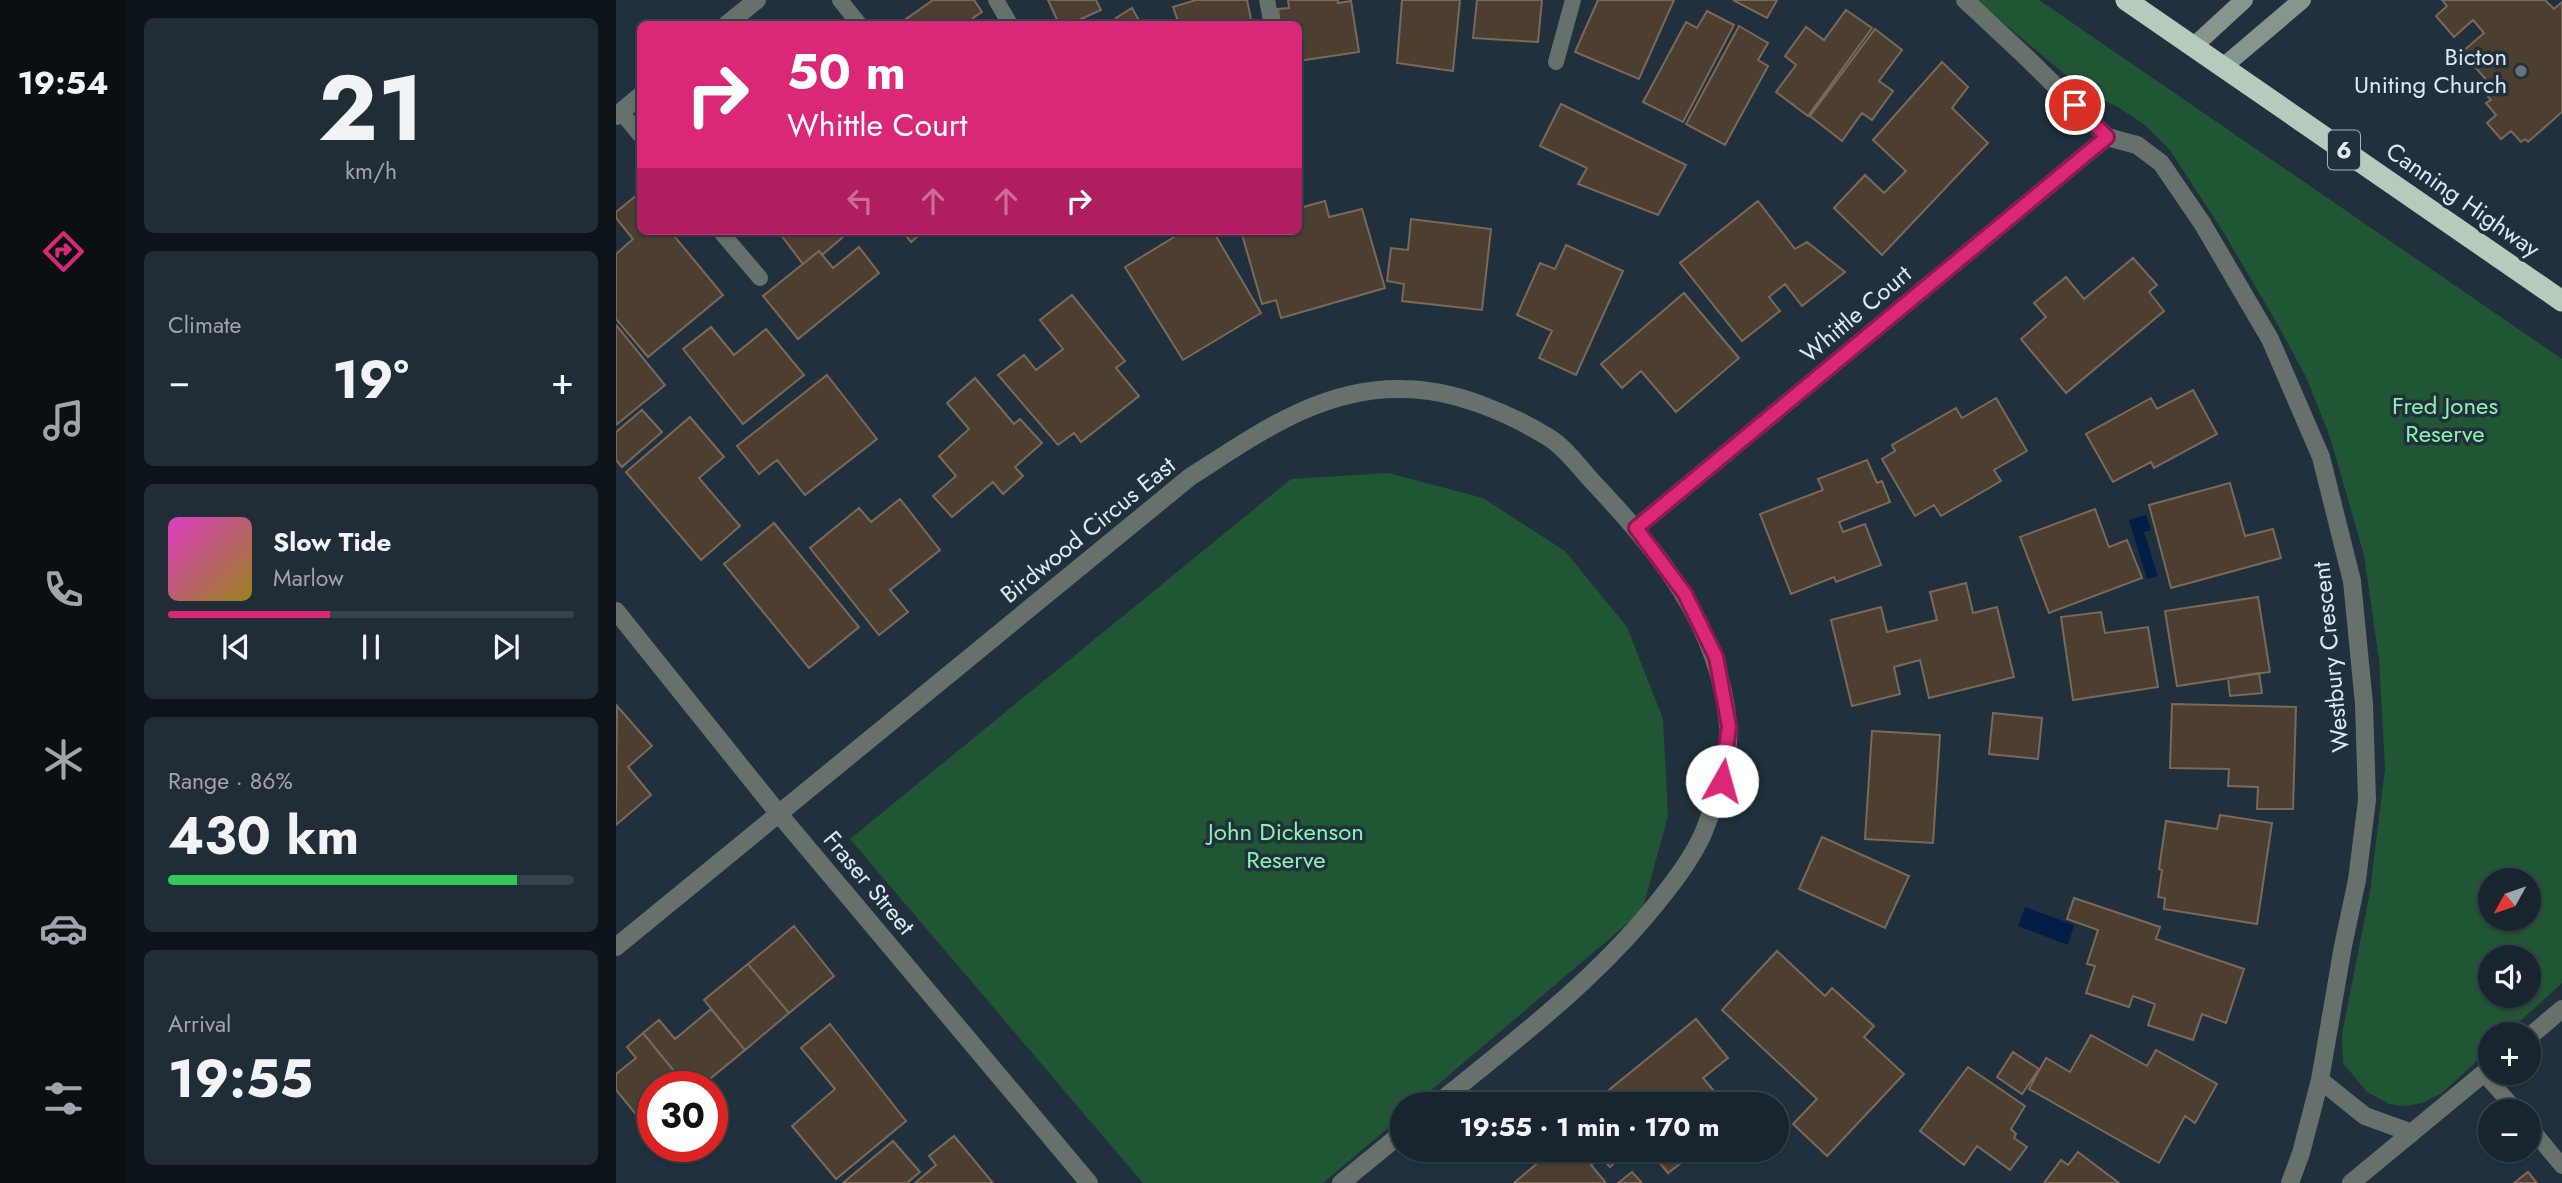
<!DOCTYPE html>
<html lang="en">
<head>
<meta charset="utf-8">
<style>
  body { margin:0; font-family:Jost,sans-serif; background:#212d36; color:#f1f3f6; height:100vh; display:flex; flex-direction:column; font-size:26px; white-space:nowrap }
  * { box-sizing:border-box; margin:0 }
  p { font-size:23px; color:#9fa5aa }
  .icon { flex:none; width:38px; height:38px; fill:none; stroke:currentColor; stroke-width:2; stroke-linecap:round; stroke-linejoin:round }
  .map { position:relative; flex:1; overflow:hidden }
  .panel { display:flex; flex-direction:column; gap:18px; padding:18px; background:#0d1419; width:490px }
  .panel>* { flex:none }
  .guide { position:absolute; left:21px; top:21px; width:665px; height:214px; border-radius:10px; box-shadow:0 2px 5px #0004,0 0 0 2px #36424a; background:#db2777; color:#fff; overflow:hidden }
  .needle { width:46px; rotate:230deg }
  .tools { position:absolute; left:1862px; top:868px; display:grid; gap:14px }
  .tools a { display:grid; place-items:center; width:63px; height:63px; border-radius:50%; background:#18252e; box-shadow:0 2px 5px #0004,0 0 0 2px #36424a; font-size:35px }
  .speed { position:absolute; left:21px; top:1071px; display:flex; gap:14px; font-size:35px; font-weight:700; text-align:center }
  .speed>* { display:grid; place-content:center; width:91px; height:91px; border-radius:50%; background:#18252e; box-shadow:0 2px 5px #0004,0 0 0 2px #36424a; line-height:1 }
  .speed .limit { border:10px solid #d22; background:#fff; color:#111 }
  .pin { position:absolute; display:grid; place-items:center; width:60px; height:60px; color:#fff; margin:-30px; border:4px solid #fff; border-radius:50%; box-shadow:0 2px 7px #0007 }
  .me { position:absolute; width:77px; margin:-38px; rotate:7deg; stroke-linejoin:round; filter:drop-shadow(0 0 5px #0008) }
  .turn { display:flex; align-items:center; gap:24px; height:147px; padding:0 35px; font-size:32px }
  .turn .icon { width:91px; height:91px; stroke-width:2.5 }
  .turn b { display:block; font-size:49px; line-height:60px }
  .lanes { display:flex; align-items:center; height:66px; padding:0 35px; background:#0003; justify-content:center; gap:35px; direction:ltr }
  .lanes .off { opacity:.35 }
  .big { font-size:52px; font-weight:700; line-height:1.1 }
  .panel .widget { flex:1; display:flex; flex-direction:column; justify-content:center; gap:10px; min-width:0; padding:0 24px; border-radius:10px; background:#212d36 }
  .panel .dial { align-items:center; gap:0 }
  .dial b { font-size:91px; line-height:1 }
  .song { display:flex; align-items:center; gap:21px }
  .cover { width:84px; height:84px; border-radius:10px; background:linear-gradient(135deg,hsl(310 70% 55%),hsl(50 70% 35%)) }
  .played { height:7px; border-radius:4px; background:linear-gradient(90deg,#db2777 40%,#36424a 40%) }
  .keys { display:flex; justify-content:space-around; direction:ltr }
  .heat { display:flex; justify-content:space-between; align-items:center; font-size:38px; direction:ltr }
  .charge { height:10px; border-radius:5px; background:linear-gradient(90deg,#34c759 86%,#36424a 0) }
  .trip { position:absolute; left:774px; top:1092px; width:399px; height:70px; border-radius:35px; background:#18252e; box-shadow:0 2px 5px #0004,0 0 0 2px #36424a; font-weight:700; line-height:70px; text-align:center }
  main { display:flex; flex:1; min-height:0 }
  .tab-bar { display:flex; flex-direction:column; width:126px; justify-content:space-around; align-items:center; background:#0a0f12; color:#9fa5aa }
  .tab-bar .icon { width:49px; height:49px }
  .tab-bar .on { color:#db2777 }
  .tab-bar b { font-size:32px; color:#f1f3f6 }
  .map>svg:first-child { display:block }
  .green { fill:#215634; fill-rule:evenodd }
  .water { fill:#021e47 }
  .building { fill:#4d3f30; stroke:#796959; stroke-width:2 }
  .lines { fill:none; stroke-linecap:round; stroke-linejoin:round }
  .lane { stroke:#67716b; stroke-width:16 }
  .street { stroke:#67716b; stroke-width:18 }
  .secondary { stroke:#87958c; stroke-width:18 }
  .highway { stroke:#b5ccbd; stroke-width:21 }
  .route-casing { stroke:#8e194d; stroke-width:18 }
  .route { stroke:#db2777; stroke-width:12 }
  .worship-dot { fill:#6b7280; stroke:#20313d; stroke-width:2.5 }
  .labels { text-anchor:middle; stroke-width:7; stroke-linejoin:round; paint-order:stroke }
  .shield { fill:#20313d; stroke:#a5b2bb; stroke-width:2 }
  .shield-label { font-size:23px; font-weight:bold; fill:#dee9f1 }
  .poi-label { font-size:24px; fill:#dee9f1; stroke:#20313d; text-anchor:end }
  .street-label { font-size:24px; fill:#dee9f1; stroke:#20313d }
  .park-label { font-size:24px; fill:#8df2ac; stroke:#20313d }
</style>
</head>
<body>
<main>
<nav class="tab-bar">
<b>19:54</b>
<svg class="icon on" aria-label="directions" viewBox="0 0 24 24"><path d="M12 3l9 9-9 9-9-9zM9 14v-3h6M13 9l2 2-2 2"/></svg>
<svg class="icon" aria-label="music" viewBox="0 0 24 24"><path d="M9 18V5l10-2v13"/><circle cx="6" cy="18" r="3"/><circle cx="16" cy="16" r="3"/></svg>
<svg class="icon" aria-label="phone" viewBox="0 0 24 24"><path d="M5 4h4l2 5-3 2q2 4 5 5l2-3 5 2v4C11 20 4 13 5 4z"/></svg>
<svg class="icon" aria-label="climate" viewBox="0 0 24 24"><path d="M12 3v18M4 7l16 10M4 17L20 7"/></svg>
<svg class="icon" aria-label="car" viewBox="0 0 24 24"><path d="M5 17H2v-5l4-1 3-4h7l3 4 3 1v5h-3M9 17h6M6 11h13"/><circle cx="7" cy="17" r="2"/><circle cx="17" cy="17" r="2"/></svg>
<svg class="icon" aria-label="filters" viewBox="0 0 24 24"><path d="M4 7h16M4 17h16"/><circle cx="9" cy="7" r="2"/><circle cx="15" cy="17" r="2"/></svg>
</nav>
<section class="panel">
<div class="widget dial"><b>21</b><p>km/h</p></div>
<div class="widget"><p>Climate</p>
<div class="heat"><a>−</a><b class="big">19°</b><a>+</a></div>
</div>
<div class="widget">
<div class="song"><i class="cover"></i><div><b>Slow Tide</b><p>Marlow</p></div></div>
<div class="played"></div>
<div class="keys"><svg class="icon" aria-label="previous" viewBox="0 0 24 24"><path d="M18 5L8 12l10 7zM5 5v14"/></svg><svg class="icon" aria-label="pause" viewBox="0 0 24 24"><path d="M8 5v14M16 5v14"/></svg><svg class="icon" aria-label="next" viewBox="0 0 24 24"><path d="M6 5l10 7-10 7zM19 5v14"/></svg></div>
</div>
<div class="widget"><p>Range · 86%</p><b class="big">430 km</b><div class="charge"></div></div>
<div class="widget"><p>Arrival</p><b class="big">19:55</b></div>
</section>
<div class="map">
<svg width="1946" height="1183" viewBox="0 0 1946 1183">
  <rect width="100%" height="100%" fill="#20313d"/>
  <path class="green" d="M1360,0H1423L1946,359V983L1890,1034H1874V1049L1826,1093L1806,1103L1789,1106L1773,1104L1751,1092L1727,1063L1726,1034L1754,892L1769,769L1763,660L1748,555L1714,437L1690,377L1663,327L1608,233L1553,149L1529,125L1502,107L1477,96L1457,81ZM1874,880H1913V919H1874ZM1874,957H1913V996H1874Z
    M772,473L867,498L949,551L1011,627L1047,719L1052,816L1026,911L799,1104H786V1116L707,1183H527L234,839L675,479Z"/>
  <path class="water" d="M1530,515L1535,530L1528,532L1542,576L1531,579L1513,520Z
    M1409,907L1458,925L1452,945L1402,926Z"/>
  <path class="building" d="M317,0H358L366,12L357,18L361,24H294L290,19Z
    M432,0H480L485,10L454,24H443Z
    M580,0H631L636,24H563L557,7Z
    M672,0H722V3L735,1L743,52L682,61V24H664L662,9L673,8Z
    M786,0H844L837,71L781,63Z
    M861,0H926L922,42L857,38Z
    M982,0H1058L1023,79L959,52Z
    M1117,0H1161L1151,18Z
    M1826,0H1929L1938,9L1946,2V112L1912,142L1909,139L1905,142L1895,131L1885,139L1871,123L1880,115L1870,103L1875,100L1872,97L1880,91L1846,52L1868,33L1857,20L1838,37L1820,16L1831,6Z
    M516,8L525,24H504L500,18Z
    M1230,10L1256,28L1192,116L1160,92L1180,65L1169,56L1190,27L1208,40Z
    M1091,11L1118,25L1067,122L1027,102L1070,22L1081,28Z
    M1123,26L1152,43L1142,60L1152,66L1109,145L1070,124Z
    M1259,29L1286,50L1263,81L1277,91L1256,120L1246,113L1226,141L1194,116Z
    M1326,62L1352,87L1336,108L1372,143L1266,255L1218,208L1249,175L1268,193L1290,171L1257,140Z
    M945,104L1070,165L1042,215L962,184L971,168L924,146Z
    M682,192L687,207L709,201L713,217L746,209L769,288L665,318L660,300L646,304L625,231H682Z
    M22,194L24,196V231H54L107,295L32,357L0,319V254L17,239L0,218V212Z
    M1142,201L1179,249L1191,242L1229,272L1186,306L1169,284L1153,297L1164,311L1126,341L1064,263Z
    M795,219L875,229L866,310L786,301L788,284L771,281L775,248L792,250Z
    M162,231H234L206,255L203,251L187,264Z
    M286,231H308L295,242Z
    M568,231H597L645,313L567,360L509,267Z
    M950,245L1007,271L960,375L923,358L936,331L901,315L924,263L939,269Z
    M243,247L263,273L182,339L147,296L203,251L217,268Z
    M1517,258L1541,285L1533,292L1548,311L1450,393L1405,339L1430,317L1418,303L1450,277L1468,299Z
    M1068,293L1123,358L1060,412L1025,371L1006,388L985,364Z
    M456,295L509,361L500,368L523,396L465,442L458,433L442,445L382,375L408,355L420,370L447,349L424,320Z
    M0,325L49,385L0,425Z
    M95,327L118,355L150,329L188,375L127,424L67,349Z
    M211,375L261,439L189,495L161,460L143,474L121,446Z
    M359,378L398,424L404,419L426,443L399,467L407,476L387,494L377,482L336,517L317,496L340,476L323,456L353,429L331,403Z
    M1577,390L1601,434L1538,468L1535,462L1497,482L1470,434L1535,398L1541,409Z
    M1380,398L1411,451L1378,470L1385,481L1325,516L1318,505L1299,516L1266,459L1279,451L1276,445L1340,408L1346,418Z
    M26,410L46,432L6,467L0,460V432Z
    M74,417L108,457L83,478L124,526L85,560L10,472Z
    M1251,460L1261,483L1266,481L1274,502L1223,522L1227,532L1249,524L1265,565L1220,582L1218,577L1175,594L1144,514L1207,490L1202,479Z
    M1614,483L1629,536L1657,529L1665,558L1555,588L1533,505Z
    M284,499L324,550L274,590L292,612L263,635L194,548L243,508L255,522Z
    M1479,509L1493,547L1511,540L1526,578L1433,613L1404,537Z
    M158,523L243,627L193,668L108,564Z
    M1350,583L1357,613L1381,607L1398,677L1313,698L1304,660L1278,667L1284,694L1236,706L1215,620L1265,607L1271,632L1321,620L1314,592Z
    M1642,597L1654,672L1561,686L1549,611Z
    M1485,612L1489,633L1532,627L1542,687L1457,700L1445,617Z
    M1643,673L1646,693L1614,696L1612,678Z
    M1556,704L1680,707L1677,809H1641L1642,787L1612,786L1613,769L1554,768Z
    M1,706L36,746L12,767L35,795L0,825Z
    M1377,713L1426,718L1422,759L1373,754Z
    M1256,731L1324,735L1317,843L1249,839Z
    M1604,815L1656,823L1641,924L1548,909L1549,898L1542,897L1546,870L1543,869L1550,821L1601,829Z
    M1206,837L1293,876L1269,928L1183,889Z
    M1458,898L1544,927L1540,939L1628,969L1610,1023L1586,1014L1577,1040L1532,1025L1539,1004L1517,996L1513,1007L1470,993L1479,966L1471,964L1482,930L1451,919Z
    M178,926L218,976L173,1013L132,964Z
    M1161,951L1209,996L1216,988L1258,1026L1248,1037L1288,1074L1211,1156L1177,1124L1201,1099L1106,1010Z
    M132,964L173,1013L129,1050L88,1000Z
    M95,1009L129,1050L84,1087H71L27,1033L43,1020L59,1039Z
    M1080,1019L1112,1058L1087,1078L1109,1104H996L988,1094Z
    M214,1024L290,1121L220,1179L176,1126L219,1089L185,1048Z
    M27,1033L71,1087H37V1125L32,1129L0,1090V1074L20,1058L11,1047Z
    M1475,1035L1531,1066L1540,1050L1601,1084L1579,1123L1569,1116L1543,1163L1413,1089L1430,1058L1454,1072Z
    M1397,1052L1423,1069L1406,1094L1381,1077Z
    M1352,1067L1409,1106L1395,1129L1400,1134L1398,1138L1411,1147L1394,1170L1361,1146L1348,1165L1304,1131Z
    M338,1136L377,1183H299L320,1165L313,1156Z
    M277,1141L304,1172L291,1183H227Z
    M937,1150H1013L994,1167L985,1157L975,1165L990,1183H898Z
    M1033,1150H1082L1052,1173Z
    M1462,1152L1503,1183H1428L1445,1160L1452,1165Z
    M1016,1172L1026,1183H1002Z
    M1912,1172L1921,1183H1898Z"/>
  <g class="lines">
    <path class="lane" d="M224,0L243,24
      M380,0L394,24
      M651,0L655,20
      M940,62L957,0
      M5,112L24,135
      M104,231L144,278
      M1868,1074L1901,1111
      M1913,1126L1946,1166"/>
    <path class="street" d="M1349,0L1411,58L1491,137
      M111,24L141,0
      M0,116L24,96
      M1491,137L1521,145L1545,163L1586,223L1654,339L1705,457L1736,581L1748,704L1751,800L1741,880L1727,946L1704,1080L1685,1153L1674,1183
      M1020,528L1491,137
      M0,611L163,814L473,1183
      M0,947L574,477C640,435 704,387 787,389C836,389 891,412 932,437C949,447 963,467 976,481C1042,551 1103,624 1112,724C1115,754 1101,798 1090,826C1081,851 1064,874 1048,894C985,976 901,1039 821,1104
      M1913,1037L1946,1009
      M1704,1080L1749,1116L1796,1133
      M725,1183L786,1133
      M1735,1183L1874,1068"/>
    <path class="secondary" d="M1578,46L1628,0
      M1607,67L1686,0"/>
    <path class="highway" d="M1510,0L1946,301"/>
  </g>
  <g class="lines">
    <defs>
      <path id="route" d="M1106,781L1113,726L1100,657L1069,594L1020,528L1491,137L1459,105"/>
    </defs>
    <use href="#route" class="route-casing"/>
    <use href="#route" class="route"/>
  </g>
  <circle class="worship-dot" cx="1905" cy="71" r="7"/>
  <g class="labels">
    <rect class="shield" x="1712" y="130.5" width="32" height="39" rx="5"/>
    <g class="shield-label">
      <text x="1728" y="158">6</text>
    </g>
    <g class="poi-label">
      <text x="1891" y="65">Bicton<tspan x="1891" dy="28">Uniting Church</tspan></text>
    </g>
    <g class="street-label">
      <text transform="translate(1847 200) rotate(35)" y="8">Canning Highway</text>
      <text transform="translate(1240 314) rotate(-40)" y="8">Whittle Court</text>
      <text transform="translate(472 530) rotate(-39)" y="8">Birdwood Circus East</text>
      <text transform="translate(1715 657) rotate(-96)" y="8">Westbury Crescent</text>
      <text transform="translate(253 883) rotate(50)" y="8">Fraser Street</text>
    </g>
    <g class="park-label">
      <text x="1829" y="414">Fred Jones<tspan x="1829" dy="28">Reserve</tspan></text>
      <text x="670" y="840">John Dickenson<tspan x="670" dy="28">Reserve</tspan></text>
    </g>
  </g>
</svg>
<div class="tools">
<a><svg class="needle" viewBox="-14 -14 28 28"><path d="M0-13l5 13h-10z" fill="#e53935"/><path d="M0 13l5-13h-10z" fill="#9fa5aa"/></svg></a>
<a><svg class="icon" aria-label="sound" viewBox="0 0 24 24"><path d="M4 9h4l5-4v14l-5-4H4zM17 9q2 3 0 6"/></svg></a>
<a>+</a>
<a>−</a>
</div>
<div class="speed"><div class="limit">30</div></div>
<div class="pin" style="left:1459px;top:105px;background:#d93025"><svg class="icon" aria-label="arrive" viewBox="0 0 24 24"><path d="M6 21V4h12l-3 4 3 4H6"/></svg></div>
<svg class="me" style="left:1106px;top:781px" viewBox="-20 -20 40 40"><circle r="19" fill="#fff"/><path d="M0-13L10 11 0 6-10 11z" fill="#db2777"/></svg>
<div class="trip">19:55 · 1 min · 170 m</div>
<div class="guide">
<div class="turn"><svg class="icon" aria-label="right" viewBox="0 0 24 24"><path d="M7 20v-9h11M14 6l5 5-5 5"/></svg><div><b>50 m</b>Whittle Court</div></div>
<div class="lanes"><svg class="icon off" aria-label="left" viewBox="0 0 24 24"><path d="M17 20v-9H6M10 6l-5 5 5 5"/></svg><svg class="icon off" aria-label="ahead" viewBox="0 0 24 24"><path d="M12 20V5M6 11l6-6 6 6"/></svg><svg class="icon off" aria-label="ahead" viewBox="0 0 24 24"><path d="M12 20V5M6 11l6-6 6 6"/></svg><svg class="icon" aria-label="right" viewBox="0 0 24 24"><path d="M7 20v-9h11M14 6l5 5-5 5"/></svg></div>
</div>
</div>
</main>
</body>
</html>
